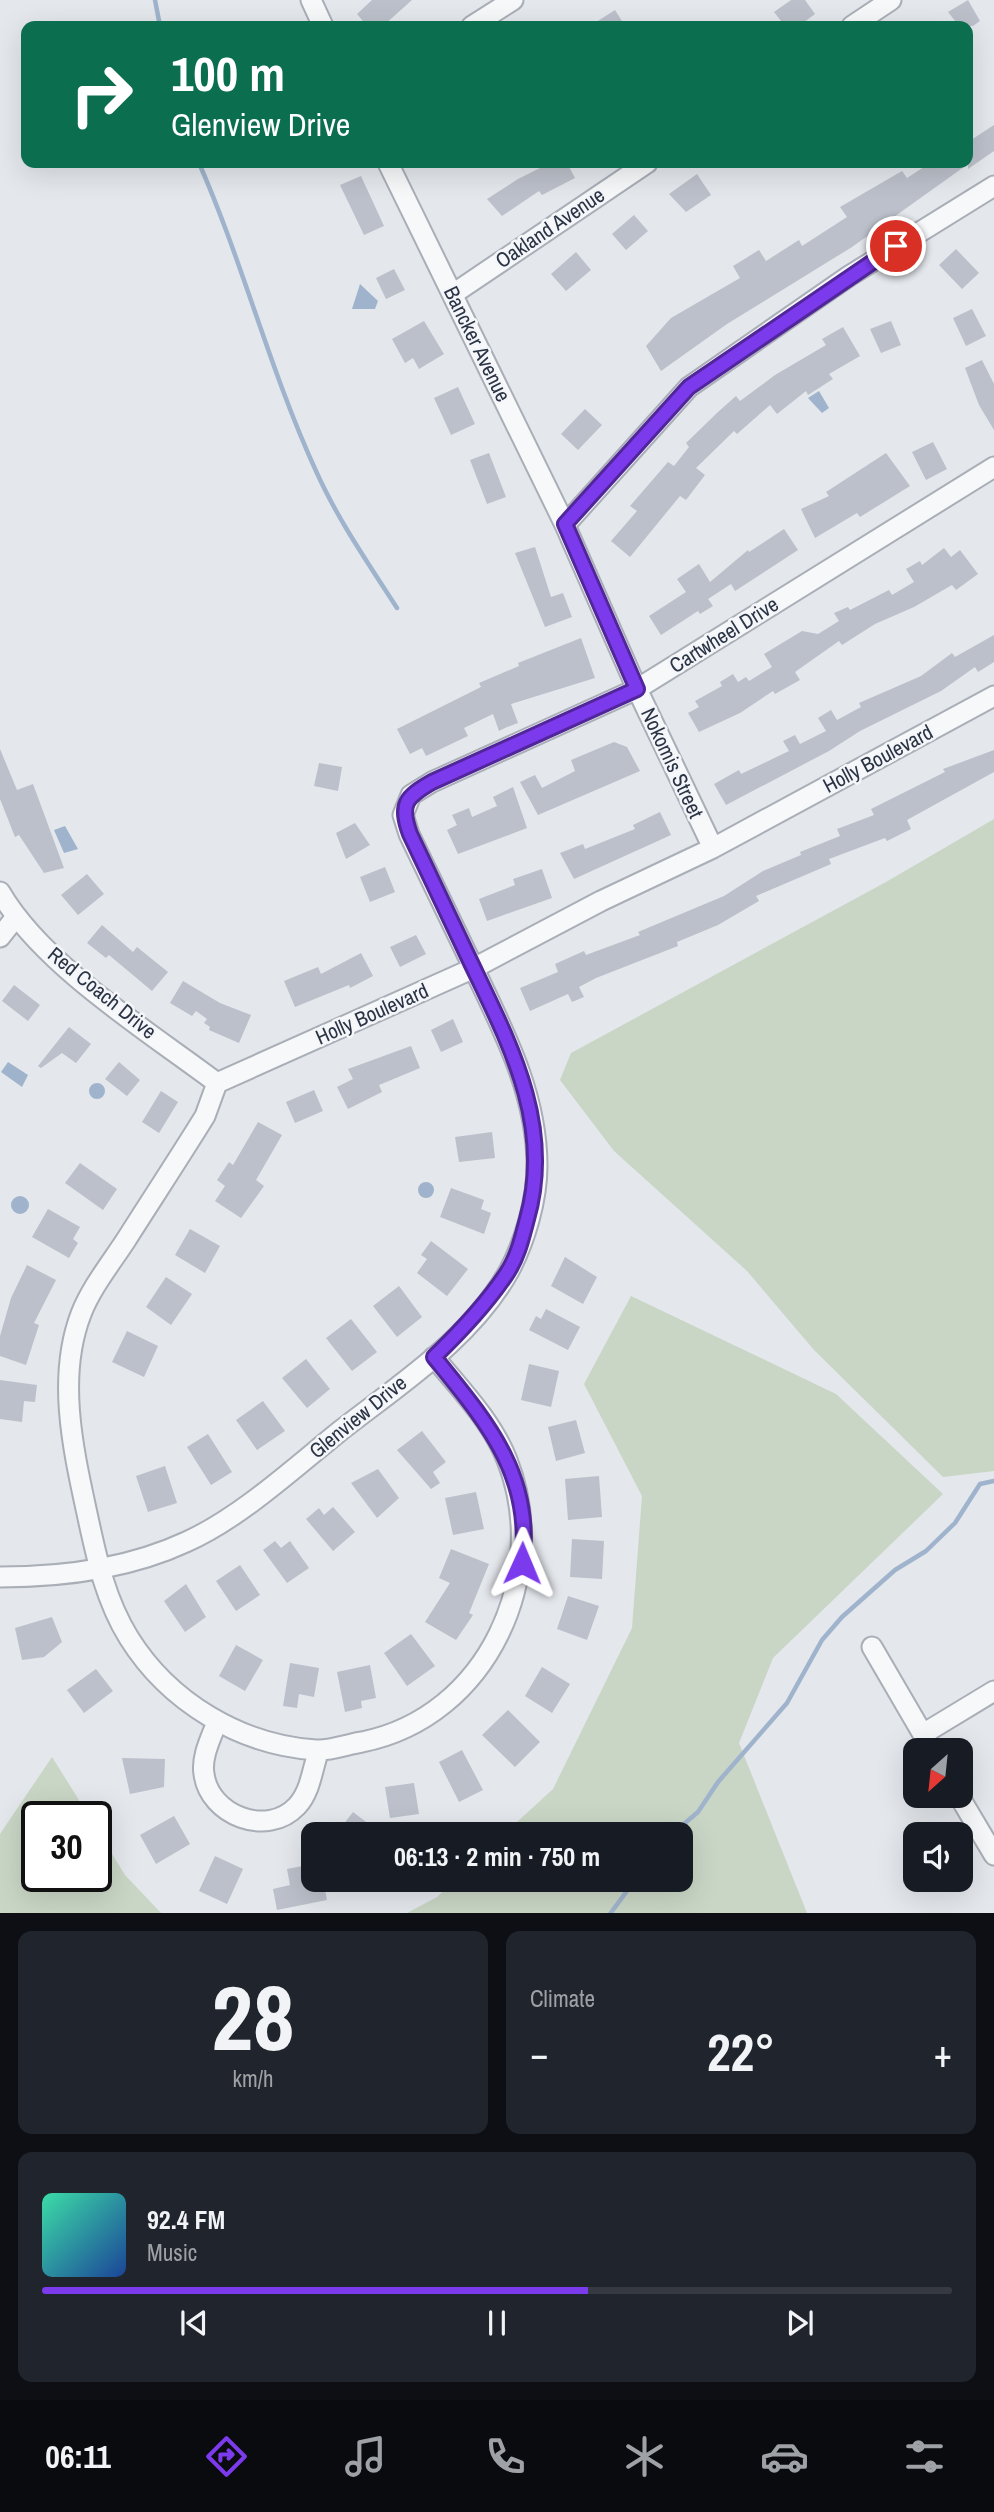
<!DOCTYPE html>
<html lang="en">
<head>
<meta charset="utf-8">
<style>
  body { margin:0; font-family:"Archivo Narrow",sans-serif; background:#20242c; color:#f1f3f6; height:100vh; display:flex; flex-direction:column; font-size:26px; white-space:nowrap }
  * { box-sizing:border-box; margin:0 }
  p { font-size:23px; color:#9ea1a6 }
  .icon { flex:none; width:38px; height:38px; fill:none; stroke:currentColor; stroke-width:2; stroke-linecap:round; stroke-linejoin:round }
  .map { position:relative; height:1913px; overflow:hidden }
  .side { display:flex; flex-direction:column; gap:18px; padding:18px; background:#0d0f14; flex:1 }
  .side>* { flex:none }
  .guide { position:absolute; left:21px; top:21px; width:952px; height:147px; border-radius:14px; box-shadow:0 7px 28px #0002; background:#0b6e4f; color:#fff; overflow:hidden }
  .needle { width:46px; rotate:207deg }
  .controls { position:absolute; left:903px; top:1738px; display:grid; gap:14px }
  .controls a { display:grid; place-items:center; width:70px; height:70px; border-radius:14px; background:#171b24; box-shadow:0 7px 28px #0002; font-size:35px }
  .speed { position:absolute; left:21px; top:1801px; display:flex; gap:14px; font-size:35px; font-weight:700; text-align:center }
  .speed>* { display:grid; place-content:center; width:91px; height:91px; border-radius:50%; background:#171b24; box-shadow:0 7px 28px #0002; line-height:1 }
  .speed .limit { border:4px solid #111; border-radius:10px; background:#fff; color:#111 }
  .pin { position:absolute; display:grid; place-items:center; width:60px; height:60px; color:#fff; margin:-30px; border:4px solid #fff; border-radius:50%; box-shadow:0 2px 7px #0007 }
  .me { position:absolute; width:77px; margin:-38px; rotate:1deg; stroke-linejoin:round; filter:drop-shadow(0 0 5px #0008) }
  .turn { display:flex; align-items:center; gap:24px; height:147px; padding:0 35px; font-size:32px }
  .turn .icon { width:91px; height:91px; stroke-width:2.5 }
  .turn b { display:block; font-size:49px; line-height:60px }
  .big { font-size:52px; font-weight:700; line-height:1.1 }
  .side .widget { flex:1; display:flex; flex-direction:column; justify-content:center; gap:10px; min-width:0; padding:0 24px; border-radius:14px; background:#20242c }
  .side .dial { align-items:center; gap:0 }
  .dial b { font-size:91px; line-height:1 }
  .song { display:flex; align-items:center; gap:21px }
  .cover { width:84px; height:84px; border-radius:10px; background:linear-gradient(135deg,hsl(160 70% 55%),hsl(220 70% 35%)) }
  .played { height:7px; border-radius:4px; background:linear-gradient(90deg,#7c3aed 60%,#363941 60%) }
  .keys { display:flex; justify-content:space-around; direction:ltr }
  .heat { display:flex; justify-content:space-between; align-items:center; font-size:38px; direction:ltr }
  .side .tiles { flex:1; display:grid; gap:18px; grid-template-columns:1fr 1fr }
  .widget:last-child { grid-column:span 2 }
  .trip { position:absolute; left:301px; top:1822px; width:392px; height:70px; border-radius:14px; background:#171b24; box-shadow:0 7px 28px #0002; font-weight:700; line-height:70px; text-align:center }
  .tabs { display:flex; height:112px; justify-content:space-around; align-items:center; background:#090b0e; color:#9ea1a6 }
  .tabs .icon { width:49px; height:49px }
  .tabs .on { color:#7c3aed }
  .tabs b { font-size:32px; color:#f1f3f6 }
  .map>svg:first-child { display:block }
  .green { fill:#c9d6c5 }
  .water { fill:#9fb4cc }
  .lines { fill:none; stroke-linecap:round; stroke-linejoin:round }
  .stream { stroke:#9fb4cc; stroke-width:4.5 }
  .building { fill:#bbc0ca }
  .minor-casing { stroke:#a9aeb7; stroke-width:23 }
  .minor { stroke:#f7f8fa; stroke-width:19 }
  .route-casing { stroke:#51269a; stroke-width:18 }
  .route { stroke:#7c3aed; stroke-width:12 }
  .labels { text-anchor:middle; stroke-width:5; stroke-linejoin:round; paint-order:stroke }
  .street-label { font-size:21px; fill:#2b3445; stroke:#f4f6f9 }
</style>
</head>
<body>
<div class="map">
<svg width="994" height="1914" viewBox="0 0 994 1914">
  <rect width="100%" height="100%" fill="#e4e7ec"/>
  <path class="green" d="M994,819V1471L943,1477L814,1350L747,1271L614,1151L560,1080L571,1053L886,882Z
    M631,1296L836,1394L943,1494L773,1658L739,1743L807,1913H407L437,1897L455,1880H681V1834H504L553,1789L632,1628L642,1496L584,1384Z
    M52,1757L89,1816H37V1876H96V1828L125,1875L161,1913H0V1834Z"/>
  <path class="water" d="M360,284L378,301L375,309H352Z
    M819,391L829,408L822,413L808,398Z
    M65,826L78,849L64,853L54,830Z
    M8,1062L28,1075L22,1087L1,1072Z
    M89 1091a8 8 0 1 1 16 0a8 8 0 1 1-16 0Z
    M418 1190a8 8 0 1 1 16 0a8 8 0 1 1-16 0Z
    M11 1205a9 9 0 1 1 18 0a9 9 0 1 1-18 0Z"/>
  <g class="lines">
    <path class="stream" d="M155,0L160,26
      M199,163C243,263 270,371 316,471C338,520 368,563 397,608
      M672,1834L698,1812L718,1782L787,1703L822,1640L842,1617L895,1570L926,1551L955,1523L980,1484L994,1481
      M610,1914L635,1880"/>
  </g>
  <path class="building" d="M372,0H412L383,26H367L357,14Z
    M791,0H805L815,14L799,26H785L774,12Z
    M968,0L980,21L973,26H959L948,12Z
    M615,10L625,26H590Z
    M994,125V151L968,169V164L852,247L727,324L661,371L646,346L671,318L740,278L733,266L759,250L766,261L799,240L802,246L847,217L840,207L902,171L907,178L930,163H968V142Z
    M550,163H567L575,178L542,195L539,191L502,216L487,199L518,179Z
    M697,174L711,195L686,212L669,194Z
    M361,176L384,226L364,235L340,185Z
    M634,215L648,231L626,250L612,234Z
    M956,249L979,273L962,289L939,265Z
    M576,252L591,270L566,291L551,274Z
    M394,269L405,290L386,299L376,278Z
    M972,309L986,336L966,346L953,318Z
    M424,321L444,354L419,369L413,358L405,363L392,339Z
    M891,321L901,345L881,353L870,329Z
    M843,327L860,356L829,374L833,379L808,395L806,391L777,414L770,405L737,434L734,431L696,468L705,475L686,500L680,496L630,557L611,541L637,511L630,506L668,462L674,466L689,447L686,443L718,412L736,396L740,401L775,375L826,345L822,339Z
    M982,360L994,384V430L979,405L965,368Z
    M458,387L475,424L451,435L434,398Z
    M585,409L602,425L578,450L561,434Z
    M933,442L947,469L926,480L912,452Z
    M489,453L506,497L487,504L470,460Z
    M886,453L910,486L860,517L857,513L815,538L801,509L829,496L826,492Z
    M784,529L798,550L735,591L731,584L708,599L713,606L700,614L698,611L661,635L649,616L686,592L677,579L699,564L710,582L748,550L749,552Z
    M535,547L551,597L563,593L572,617L545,627L515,553Z
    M944,548L951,557L960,550L978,574L956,590L952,585L914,607L875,624L842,645L839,641L795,672L800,680L775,694L773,691L740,713L699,732L688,713L699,707L695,701L722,686L720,682L733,674L738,682L746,677L749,681L772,667L764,654L802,631L818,634L839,621L834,613L848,607L850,610L889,590L892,595L914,582L906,569L920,561L922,565Z
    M994,635V662L978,672L975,667L941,691L860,731L829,751L726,805L714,784L739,770L741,774L789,751L783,741L795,735L800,744L826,731L818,718L831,710L837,720L861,707L859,703L921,676L952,653L955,657Z
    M581,638L595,678L511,704L518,723L507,727L499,731L493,714L464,728L468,736L426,756L422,748L410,754L397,729L481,687L479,683L519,666L518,663Z
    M614,742L627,747L640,771L538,815L520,782L535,775L542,788L575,771L571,760Z
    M0,749L17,790L33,784L64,868L44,873L19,835L15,837L0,799Z
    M994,750V772L907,820L911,829L887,841L885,838L829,859L831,864L756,896L759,901L718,925L677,942L678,946L596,978L579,987L584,997L572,1002L568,994L530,1011L520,988L558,972L555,964L584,951L586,955L640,935L638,932L724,896L763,871L801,855L800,852L840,836L837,829L874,815L871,809L945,772L943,769Z
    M319,763L342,767L338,791L314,786Z
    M513,787L527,828L458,854L447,830L457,825L452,815L469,808L472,817L497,806L493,797Z
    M660,812L671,835L574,879L560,853L583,844L585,849L635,829L633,825Z
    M355,823L370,845L346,859L336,833Z
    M385,867L395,892L370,902L360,877Z
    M542,869L552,898L487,921L479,899L515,885L513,879Z
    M87,874L104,894L78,915L61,895Z
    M102,925L133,952L137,947L168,972L152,991L109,955L106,958L87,943Z
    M416,935L426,954L400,967L390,947Z
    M361,953L373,976L350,988L349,985L295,1007L284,981L318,967L321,974Z
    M183,981L220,1003L251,1015L239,1043L209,1030L210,1027L204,1023L207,1019L196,1011L192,1016L170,1003Z
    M14,985L40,1005L28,1021L2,1001Z
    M453,1019L463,1042L441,1052L431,1030Z
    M69,1027L91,1044L76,1063L62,1053L41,1068L38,1066Z
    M411,1046L420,1068L379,1085L382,1092L348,1109L337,1087L353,1079L348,1069Z
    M119,1062L140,1080L127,1096L105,1079Z
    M314,1090L323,1111L295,1123L286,1102Z
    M161,1091L178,1102L159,1133L142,1122Z
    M258,1122L282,1135L256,1180L264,1186L241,1218L215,1201L225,1186L217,1180L229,1162L233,1165Z
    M492,1132L495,1158L459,1162L455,1137Z
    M80,1163L117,1189L103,1210L65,1183Z
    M451,1188L484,1200L481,1209L491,1213L484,1234L440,1217Z
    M48,1209L80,1227L73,1239L78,1243L69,1258L32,1237Z
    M190,1229L220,1246L205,1273L175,1255Z
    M431,1241L468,1269L447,1296L417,1273L427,1259L421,1255Z
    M565,1257L597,1277L583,1304L551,1286Z
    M27,1265L56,1280L34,1323L39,1325L26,1365L0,1356V1336L11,1298Z
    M166,1277L192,1294L171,1325L146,1307Z
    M399,1286L422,1317L397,1337L373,1306Z
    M546,1309L580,1327L568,1350L529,1330L536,1316L541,1319Z
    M351,1319L377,1352L352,1371L326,1338Z
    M127,1331L158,1346L144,1377L112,1362Z
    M306,1359L330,1389L307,1408L282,1378Z
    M529,1364L559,1371L551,1407L521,1400Z
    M0,1380L37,1385L35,1402L24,1401L22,1422L0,1419Z
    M263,1401L285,1431L257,1450L236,1420Z
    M576,1420L585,1453L556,1461L548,1427Z
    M422,1431L446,1462L433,1472L440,1483L431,1489L397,1450Z
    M208,1434L232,1472L211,1485L187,1447Z
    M165,1466L177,1503L148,1512L136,1476Z
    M378,1469L399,1498L377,1518L351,1483Z
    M599,1476L602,1517L568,1520L565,1479Z
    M476,1492L484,1529L453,1535L445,1498Z
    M333,1507L355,1532L333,1551L306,1519L319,1508L324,1515Z
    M572,1539L604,1541L602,1579L570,1577Z
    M275,1541L281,1548L290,1541L309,1568L287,1583L263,1550Z
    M451,1549L489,1564L469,1613L473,1615L456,1640L425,1622L450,1583L439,1578Z
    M240,1565L260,1595L236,1611L216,1581Z
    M186,1584L206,1617L185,1632L164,1601Z
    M568,1596L599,1606L587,1640L557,1629Z
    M52,1617L62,1642L44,1657L22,1660L15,1628Z
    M411,1634L435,1666L407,1686L384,1653Z
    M236,1645L263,1660L245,1691L219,1676Z
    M290,1663L319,1668L314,1697L299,1694L297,1708L283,1706Z
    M370,1665L376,1698L361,1701L362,1708L345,1712L337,1672Z
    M542,1667L570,1684L552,1713L525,1696Z
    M96,1669L113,1691L84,1713L67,1690Z
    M508,1710L540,1742L515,1767L482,1735Z
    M462,1750L483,1790L459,1802L439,1762Z
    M122,1758L165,1759L164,1787L130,1794Z
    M414,1783L419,1814L390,1818L385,1787Z
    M353,1812L382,1834H336Z
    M174,1816L190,1844L156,1864L140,1835Z
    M215,1856L243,1869L227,1904L199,1891Z
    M313,1864V1880H323L327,1900L277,1910L273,1889L290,1885L287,1869Z"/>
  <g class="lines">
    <defs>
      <path id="minor" d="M311,0L323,26
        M472,26L513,0
        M852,26L891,0
        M388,163L565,525L637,689L713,848
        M453,294L647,163
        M565,525L689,387L849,276L994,186
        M0,892C43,966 148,1031 217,1083
        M0,937L15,918
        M434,1357C460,1389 492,1421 507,1460C552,1574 488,1717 362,1742C348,1744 331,1751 316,1750C240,1745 169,1702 129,1638C106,1601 97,1560 88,1518C74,1453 56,1379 81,1314C91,1288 111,1263 126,1240C152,1199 179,1158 205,1116L217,1083L474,968L601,901L713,848L994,696
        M0,1577C63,1577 128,1569 186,1542C240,1518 294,1468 340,1431C400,1384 471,1339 509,1271C525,1241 537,1200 537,1166C537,1095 505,1034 475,971C453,925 431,879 409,834L403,815L411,795L432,782L637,689L994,467
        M872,1647L932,1750
        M217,1722C211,1738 201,1757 204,1774C209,1815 267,1838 297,1806C311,1791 312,1769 319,1750
        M923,1734L994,1691
        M959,1796L994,1855"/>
    </defs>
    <use href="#minor" class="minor-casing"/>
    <use href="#minor" class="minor"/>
  </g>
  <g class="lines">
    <defs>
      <path id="route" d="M522,1563C534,1475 485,1420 434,1357C461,1331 486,1305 507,1273C518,1256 522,1238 527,1219C553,1128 512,1048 473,967C452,923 431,878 410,834C399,804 406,797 432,782L637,689L565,524L689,387L896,246"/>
    </defs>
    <use href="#route" class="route-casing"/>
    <use href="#route" class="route"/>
  </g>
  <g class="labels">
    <g class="street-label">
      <text transform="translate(550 228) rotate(-34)" y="7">Oakland Avenue</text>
      <text transform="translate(477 344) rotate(64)" y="7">Bancker Avenue</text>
      <text transform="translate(724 635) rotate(-32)" y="7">Cartwheel Drive</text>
      <text transform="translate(878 759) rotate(-28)" y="7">Holly Boulevard</text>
      <text transform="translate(672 763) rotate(65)" y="7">Nokomis Street</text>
      <text transform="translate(102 993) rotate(39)" y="7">Red Coach Drive</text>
      <text transform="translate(372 1014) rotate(-24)" y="7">Holly Boulevard</text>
      <text transform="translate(358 1417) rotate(-39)" y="7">Glenview Drive</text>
    </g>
  </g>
</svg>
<div class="controls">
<a><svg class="needle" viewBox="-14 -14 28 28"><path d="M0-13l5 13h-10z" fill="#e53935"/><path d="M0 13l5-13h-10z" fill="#9ea1a6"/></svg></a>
<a><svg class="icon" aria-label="sound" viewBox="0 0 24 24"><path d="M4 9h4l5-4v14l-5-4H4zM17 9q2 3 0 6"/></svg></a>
</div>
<div class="speed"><div class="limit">30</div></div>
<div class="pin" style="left:896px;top:246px;background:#d93025"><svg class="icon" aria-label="arrive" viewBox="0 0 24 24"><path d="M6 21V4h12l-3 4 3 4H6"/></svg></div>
<svg class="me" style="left:522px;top:1563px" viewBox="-20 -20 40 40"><path d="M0-17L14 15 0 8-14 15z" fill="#7c3aed" stroke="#fff" stroke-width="4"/></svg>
<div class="trip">06:13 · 2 min · 750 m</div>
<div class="guide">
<div class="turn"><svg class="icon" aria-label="right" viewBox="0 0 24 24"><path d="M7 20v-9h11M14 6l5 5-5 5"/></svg><div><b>100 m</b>Glenview Drive</div></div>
</div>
</div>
<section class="side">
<div class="tiles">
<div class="widget dial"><b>28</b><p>km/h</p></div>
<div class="widget"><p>Climate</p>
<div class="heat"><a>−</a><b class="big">22°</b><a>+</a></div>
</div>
<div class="widget">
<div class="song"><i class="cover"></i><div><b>92.4 FM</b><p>Music</p></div></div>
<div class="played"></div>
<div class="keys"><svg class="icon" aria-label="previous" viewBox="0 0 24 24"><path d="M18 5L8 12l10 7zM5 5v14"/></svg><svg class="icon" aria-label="pause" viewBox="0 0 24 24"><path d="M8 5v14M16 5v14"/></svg><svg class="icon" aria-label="next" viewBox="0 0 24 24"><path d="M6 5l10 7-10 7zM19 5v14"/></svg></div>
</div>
</div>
</section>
<nav class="tabs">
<b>06:11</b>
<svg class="icon on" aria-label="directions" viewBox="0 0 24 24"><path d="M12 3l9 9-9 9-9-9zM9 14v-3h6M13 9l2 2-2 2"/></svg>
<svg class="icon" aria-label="music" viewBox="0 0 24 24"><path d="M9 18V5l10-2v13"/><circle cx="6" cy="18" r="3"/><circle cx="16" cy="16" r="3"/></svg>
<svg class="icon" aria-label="phone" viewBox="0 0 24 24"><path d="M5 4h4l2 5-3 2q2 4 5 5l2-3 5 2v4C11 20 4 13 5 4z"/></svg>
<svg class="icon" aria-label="climate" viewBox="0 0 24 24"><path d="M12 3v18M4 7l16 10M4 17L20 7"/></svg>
<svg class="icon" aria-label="car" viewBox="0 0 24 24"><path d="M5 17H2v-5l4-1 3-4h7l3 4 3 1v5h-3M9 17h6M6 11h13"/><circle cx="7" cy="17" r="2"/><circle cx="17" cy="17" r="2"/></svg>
<svg class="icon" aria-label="filters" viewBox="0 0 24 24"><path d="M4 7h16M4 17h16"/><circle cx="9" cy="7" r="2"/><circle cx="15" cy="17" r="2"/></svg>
</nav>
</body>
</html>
